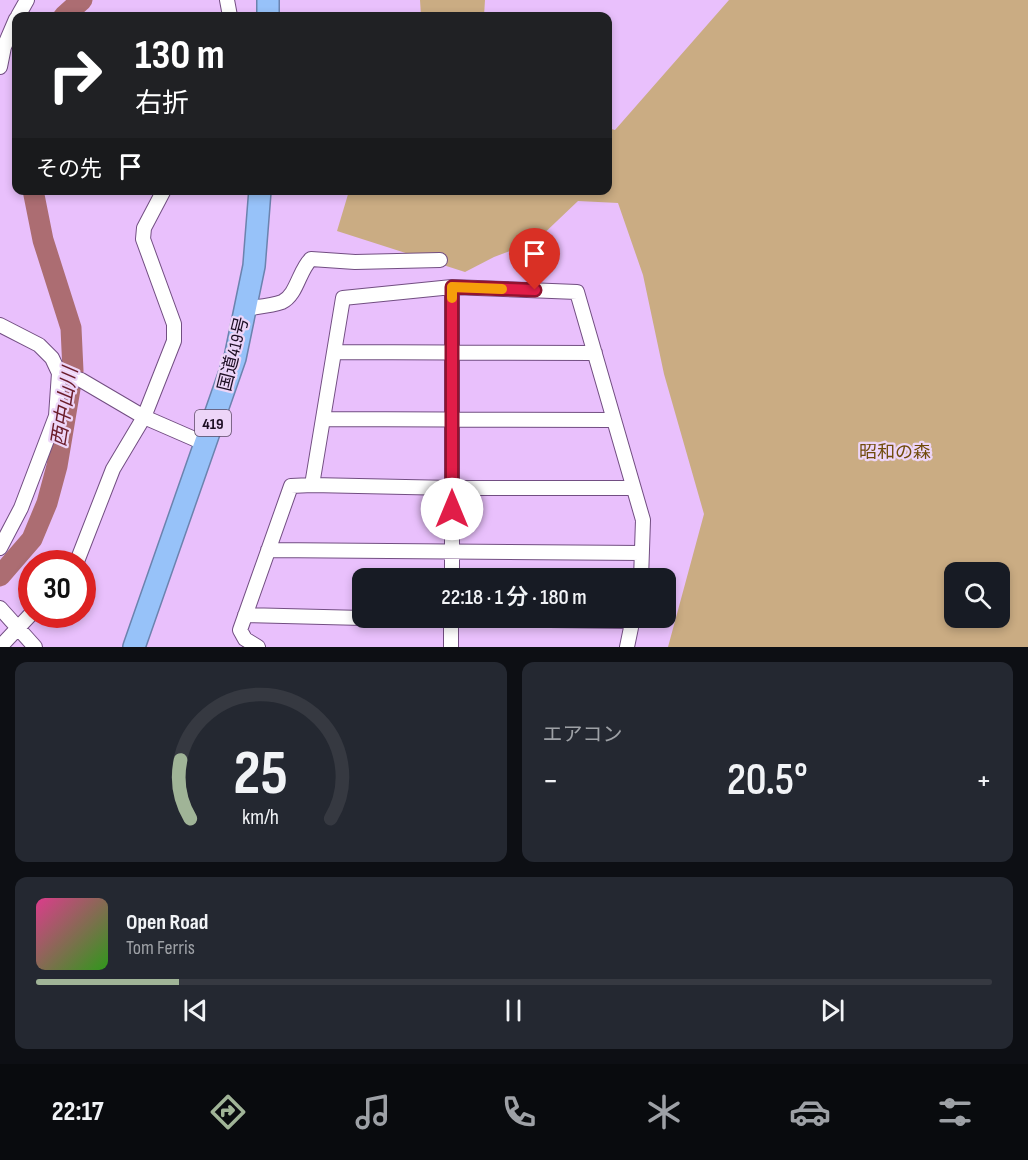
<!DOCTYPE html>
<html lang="ja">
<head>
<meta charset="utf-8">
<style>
  body { margin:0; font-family:"Sofia Sans Condensed","Noto Sans JP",sans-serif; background:#242831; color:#f1f3f6; height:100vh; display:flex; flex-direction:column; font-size:22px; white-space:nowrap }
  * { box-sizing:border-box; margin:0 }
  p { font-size:20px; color:#9ea1a6 }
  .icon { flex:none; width:33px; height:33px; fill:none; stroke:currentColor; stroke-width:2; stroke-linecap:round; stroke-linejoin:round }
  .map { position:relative; height:647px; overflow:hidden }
  .drawer { display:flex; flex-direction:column; gap:15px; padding:15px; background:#0d0f14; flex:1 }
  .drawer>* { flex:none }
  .banner { position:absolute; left:12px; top:12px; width:600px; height:183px; border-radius:12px; box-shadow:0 3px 9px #0003; background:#202124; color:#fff; overflow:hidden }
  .buttons { position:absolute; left:944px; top:562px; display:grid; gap:12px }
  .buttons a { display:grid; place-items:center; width:66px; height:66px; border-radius:12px; background:#171b24; box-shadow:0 3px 9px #0003; font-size:30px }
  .speed { position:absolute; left:18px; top:550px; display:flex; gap:12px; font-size:30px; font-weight:700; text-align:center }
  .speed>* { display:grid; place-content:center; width:78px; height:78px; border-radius:50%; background:#171b24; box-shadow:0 3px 9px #0003; line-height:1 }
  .speed .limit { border:9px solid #d22; background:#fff; color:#111 }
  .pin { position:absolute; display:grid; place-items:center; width:51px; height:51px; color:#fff; margin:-62px -26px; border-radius:50% 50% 50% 0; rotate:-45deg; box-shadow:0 0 6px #0007 }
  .pin .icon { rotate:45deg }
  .me { position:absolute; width:66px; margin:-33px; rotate:0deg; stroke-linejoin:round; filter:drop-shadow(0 0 4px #0008) }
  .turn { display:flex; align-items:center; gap:21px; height:126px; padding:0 24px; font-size:27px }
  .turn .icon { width:78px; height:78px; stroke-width:2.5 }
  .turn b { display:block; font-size:42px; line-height:51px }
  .then { display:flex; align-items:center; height:57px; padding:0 24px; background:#0003; gap:12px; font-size:22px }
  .big { font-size:45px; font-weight:600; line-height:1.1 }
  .drawer .widget { flex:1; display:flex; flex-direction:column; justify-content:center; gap:9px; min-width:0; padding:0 21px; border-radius:12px; background:#242831 }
  .drawer .dial { align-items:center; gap:0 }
  .dial svg { height:156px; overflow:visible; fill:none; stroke:#363941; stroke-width:7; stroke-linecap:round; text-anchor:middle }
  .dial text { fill:#f1f3f6; stroke:none }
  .song { display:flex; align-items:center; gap:18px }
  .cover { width:72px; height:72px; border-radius:9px; background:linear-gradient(135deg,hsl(330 70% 55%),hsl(110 70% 35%)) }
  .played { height:6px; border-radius:3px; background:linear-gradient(90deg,#a0b497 15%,#363941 15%) }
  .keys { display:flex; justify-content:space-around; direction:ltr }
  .heat { display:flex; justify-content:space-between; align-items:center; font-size:33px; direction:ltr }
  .drawer .tiles { flex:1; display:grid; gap:15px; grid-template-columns:1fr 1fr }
  .widget:last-child { grid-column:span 2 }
  .trip { position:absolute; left:352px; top:568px; width:324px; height:60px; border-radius:12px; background:#171b24; box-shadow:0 3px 9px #0003; font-weight:600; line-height:60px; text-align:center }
  .tabs { display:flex; height:96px; justify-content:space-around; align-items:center; background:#090b0e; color:#9ea1a6 }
  .tabs .icon { width:42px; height:42px }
  .tabs .selected { color:#a0b497 }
  .tabs b { font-size:27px; color:#f1f3f6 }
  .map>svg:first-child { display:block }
  .green { fill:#caac83; fill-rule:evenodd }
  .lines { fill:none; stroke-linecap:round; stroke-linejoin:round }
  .river { stroke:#ac6d72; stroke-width:21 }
  .minor-casing { stroke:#724e82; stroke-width:16 }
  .highway-casing { stroke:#6c83ae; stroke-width:24 }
  .minor { stroke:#fff; stroke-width:14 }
  .highway { stroke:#97c2f9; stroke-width:21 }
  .route-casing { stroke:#92132f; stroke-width:15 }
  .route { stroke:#e11d48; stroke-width:10 }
  .slow { stroke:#f59e0b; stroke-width:10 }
  .labels { text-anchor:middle; stroke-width:4.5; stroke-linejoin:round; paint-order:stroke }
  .shield { fill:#edd5f8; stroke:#5b4a63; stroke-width:1.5 }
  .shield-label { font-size:16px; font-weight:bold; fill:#1d0e23 }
  .street-label { font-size:18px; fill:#1d0e23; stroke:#edd5f8 }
  .park-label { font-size:18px; fill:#704b0c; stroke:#edd5f8 }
  .water-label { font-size:20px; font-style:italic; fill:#6a1c2a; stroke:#edd5f8 }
</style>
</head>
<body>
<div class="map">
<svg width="1028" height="647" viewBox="0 0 1028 647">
  <rect width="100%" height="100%" fill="#e9c0fc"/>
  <path class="green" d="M420,0H485L484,16H421Z
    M729,0H1028V647H668L704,514L664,374L643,275L618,203L578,201L536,241L494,257L465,272L337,231L349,191L608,190V128L615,130ZM954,573H999V618H954Z"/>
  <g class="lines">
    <path class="river" d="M64,16L82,0
      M0,576L32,539L47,503L57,466L73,371L71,328L43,240L33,190"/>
    <defs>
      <path id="minor" d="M227,0L230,16
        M18,16L27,0
        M0,67L4,47L16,19
        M244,309C255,307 271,306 282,302C297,295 299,270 311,259L355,262L440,260
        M0,325L39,345L52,358L59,373L56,416L21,508L0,548
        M334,352L595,353
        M59,373L81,380L144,417L206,444
        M323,419L614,420
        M312,485L452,488H633
        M268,550L642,553
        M76,564L113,469L144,417L174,341V324L143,239L144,228L164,190
        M452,579V287
        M0,608L35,647
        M245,615L363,618
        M367,618L632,621
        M0,647L32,613
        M258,647L245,639L240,630L291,486L312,485L343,298L452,287L577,292L643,520L641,579
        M451,647V618
        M627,647L633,618"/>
      <path id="highway" d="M268,16V0
        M134,647L235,358L254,266L260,190"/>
    </defs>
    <use href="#minor" class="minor-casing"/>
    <use href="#highway" class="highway-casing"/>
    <use href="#minor" class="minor"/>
    <use href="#highway" class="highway"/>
  </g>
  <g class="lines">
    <defs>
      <path id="route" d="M452,509V287L535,290"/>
    </defs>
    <use href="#route" class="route-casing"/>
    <use href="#route" class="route"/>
    <path class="slow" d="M452,298V287L502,289"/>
  </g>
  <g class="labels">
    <rect class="shield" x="195" y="410" width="36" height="26" rx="4.5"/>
    <g class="shield-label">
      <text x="213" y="429">419</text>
    </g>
    <g class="street-label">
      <text transform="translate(233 354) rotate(-76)" y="6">国道419号</text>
    </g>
    <g class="park-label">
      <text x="895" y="458">昭和の森</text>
    </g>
    <g class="water-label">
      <text transform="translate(64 407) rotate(-81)" y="7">西中山川</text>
    </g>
  </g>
</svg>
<div class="buttons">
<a><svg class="icon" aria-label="search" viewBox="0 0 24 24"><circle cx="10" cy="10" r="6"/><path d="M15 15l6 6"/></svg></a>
</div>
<div class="speed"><div class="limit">30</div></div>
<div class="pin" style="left:535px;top:290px;background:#d93025"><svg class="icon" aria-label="arrive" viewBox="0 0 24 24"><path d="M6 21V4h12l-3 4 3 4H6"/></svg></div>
<svg class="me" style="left:452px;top:509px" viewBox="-20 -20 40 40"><circle r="19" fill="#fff"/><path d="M0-13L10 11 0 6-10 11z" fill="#e11d48"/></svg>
<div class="trip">22:18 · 1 分 · 180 m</div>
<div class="banner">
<div class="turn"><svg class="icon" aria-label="right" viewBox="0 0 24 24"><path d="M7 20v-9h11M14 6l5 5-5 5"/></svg><div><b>130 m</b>右折</div></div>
<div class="then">その先<svg class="icon" aria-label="arrive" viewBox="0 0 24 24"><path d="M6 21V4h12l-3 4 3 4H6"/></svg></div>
</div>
</div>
<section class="drawer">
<div class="tiles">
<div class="widget dial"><svg viewBox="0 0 100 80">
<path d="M14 69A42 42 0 1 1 86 69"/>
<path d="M14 69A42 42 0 0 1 9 39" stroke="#a0b497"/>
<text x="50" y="56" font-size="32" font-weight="700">25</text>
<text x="50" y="72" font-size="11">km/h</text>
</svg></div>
<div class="widget"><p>エアコン</p>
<div class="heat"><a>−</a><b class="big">20.5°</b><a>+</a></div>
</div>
<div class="widget">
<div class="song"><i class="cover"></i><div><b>Open Road</b><p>Tom Ferris</p></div></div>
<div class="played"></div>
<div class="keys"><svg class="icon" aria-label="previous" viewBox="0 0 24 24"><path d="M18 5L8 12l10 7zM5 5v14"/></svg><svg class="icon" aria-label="pause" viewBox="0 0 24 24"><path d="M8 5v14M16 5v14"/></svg><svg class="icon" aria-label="next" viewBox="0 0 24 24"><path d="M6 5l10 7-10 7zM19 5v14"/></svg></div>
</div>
</div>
</section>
<nav class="tabs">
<b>22:17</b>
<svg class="icon selected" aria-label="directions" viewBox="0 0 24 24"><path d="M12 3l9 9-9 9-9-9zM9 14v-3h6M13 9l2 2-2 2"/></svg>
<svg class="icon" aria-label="music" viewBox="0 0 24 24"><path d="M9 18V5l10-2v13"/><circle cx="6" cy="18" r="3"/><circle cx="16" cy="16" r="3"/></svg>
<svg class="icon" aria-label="phone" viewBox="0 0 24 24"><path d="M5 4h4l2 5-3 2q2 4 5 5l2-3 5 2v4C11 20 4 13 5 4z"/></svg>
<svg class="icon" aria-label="climate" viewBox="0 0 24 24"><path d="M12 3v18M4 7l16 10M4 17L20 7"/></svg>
<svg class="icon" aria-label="car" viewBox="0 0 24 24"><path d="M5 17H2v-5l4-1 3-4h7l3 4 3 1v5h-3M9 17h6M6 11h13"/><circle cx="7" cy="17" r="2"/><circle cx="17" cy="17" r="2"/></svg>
<svg class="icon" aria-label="filters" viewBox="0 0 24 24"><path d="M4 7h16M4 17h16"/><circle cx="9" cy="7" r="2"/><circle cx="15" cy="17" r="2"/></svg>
</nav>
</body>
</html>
